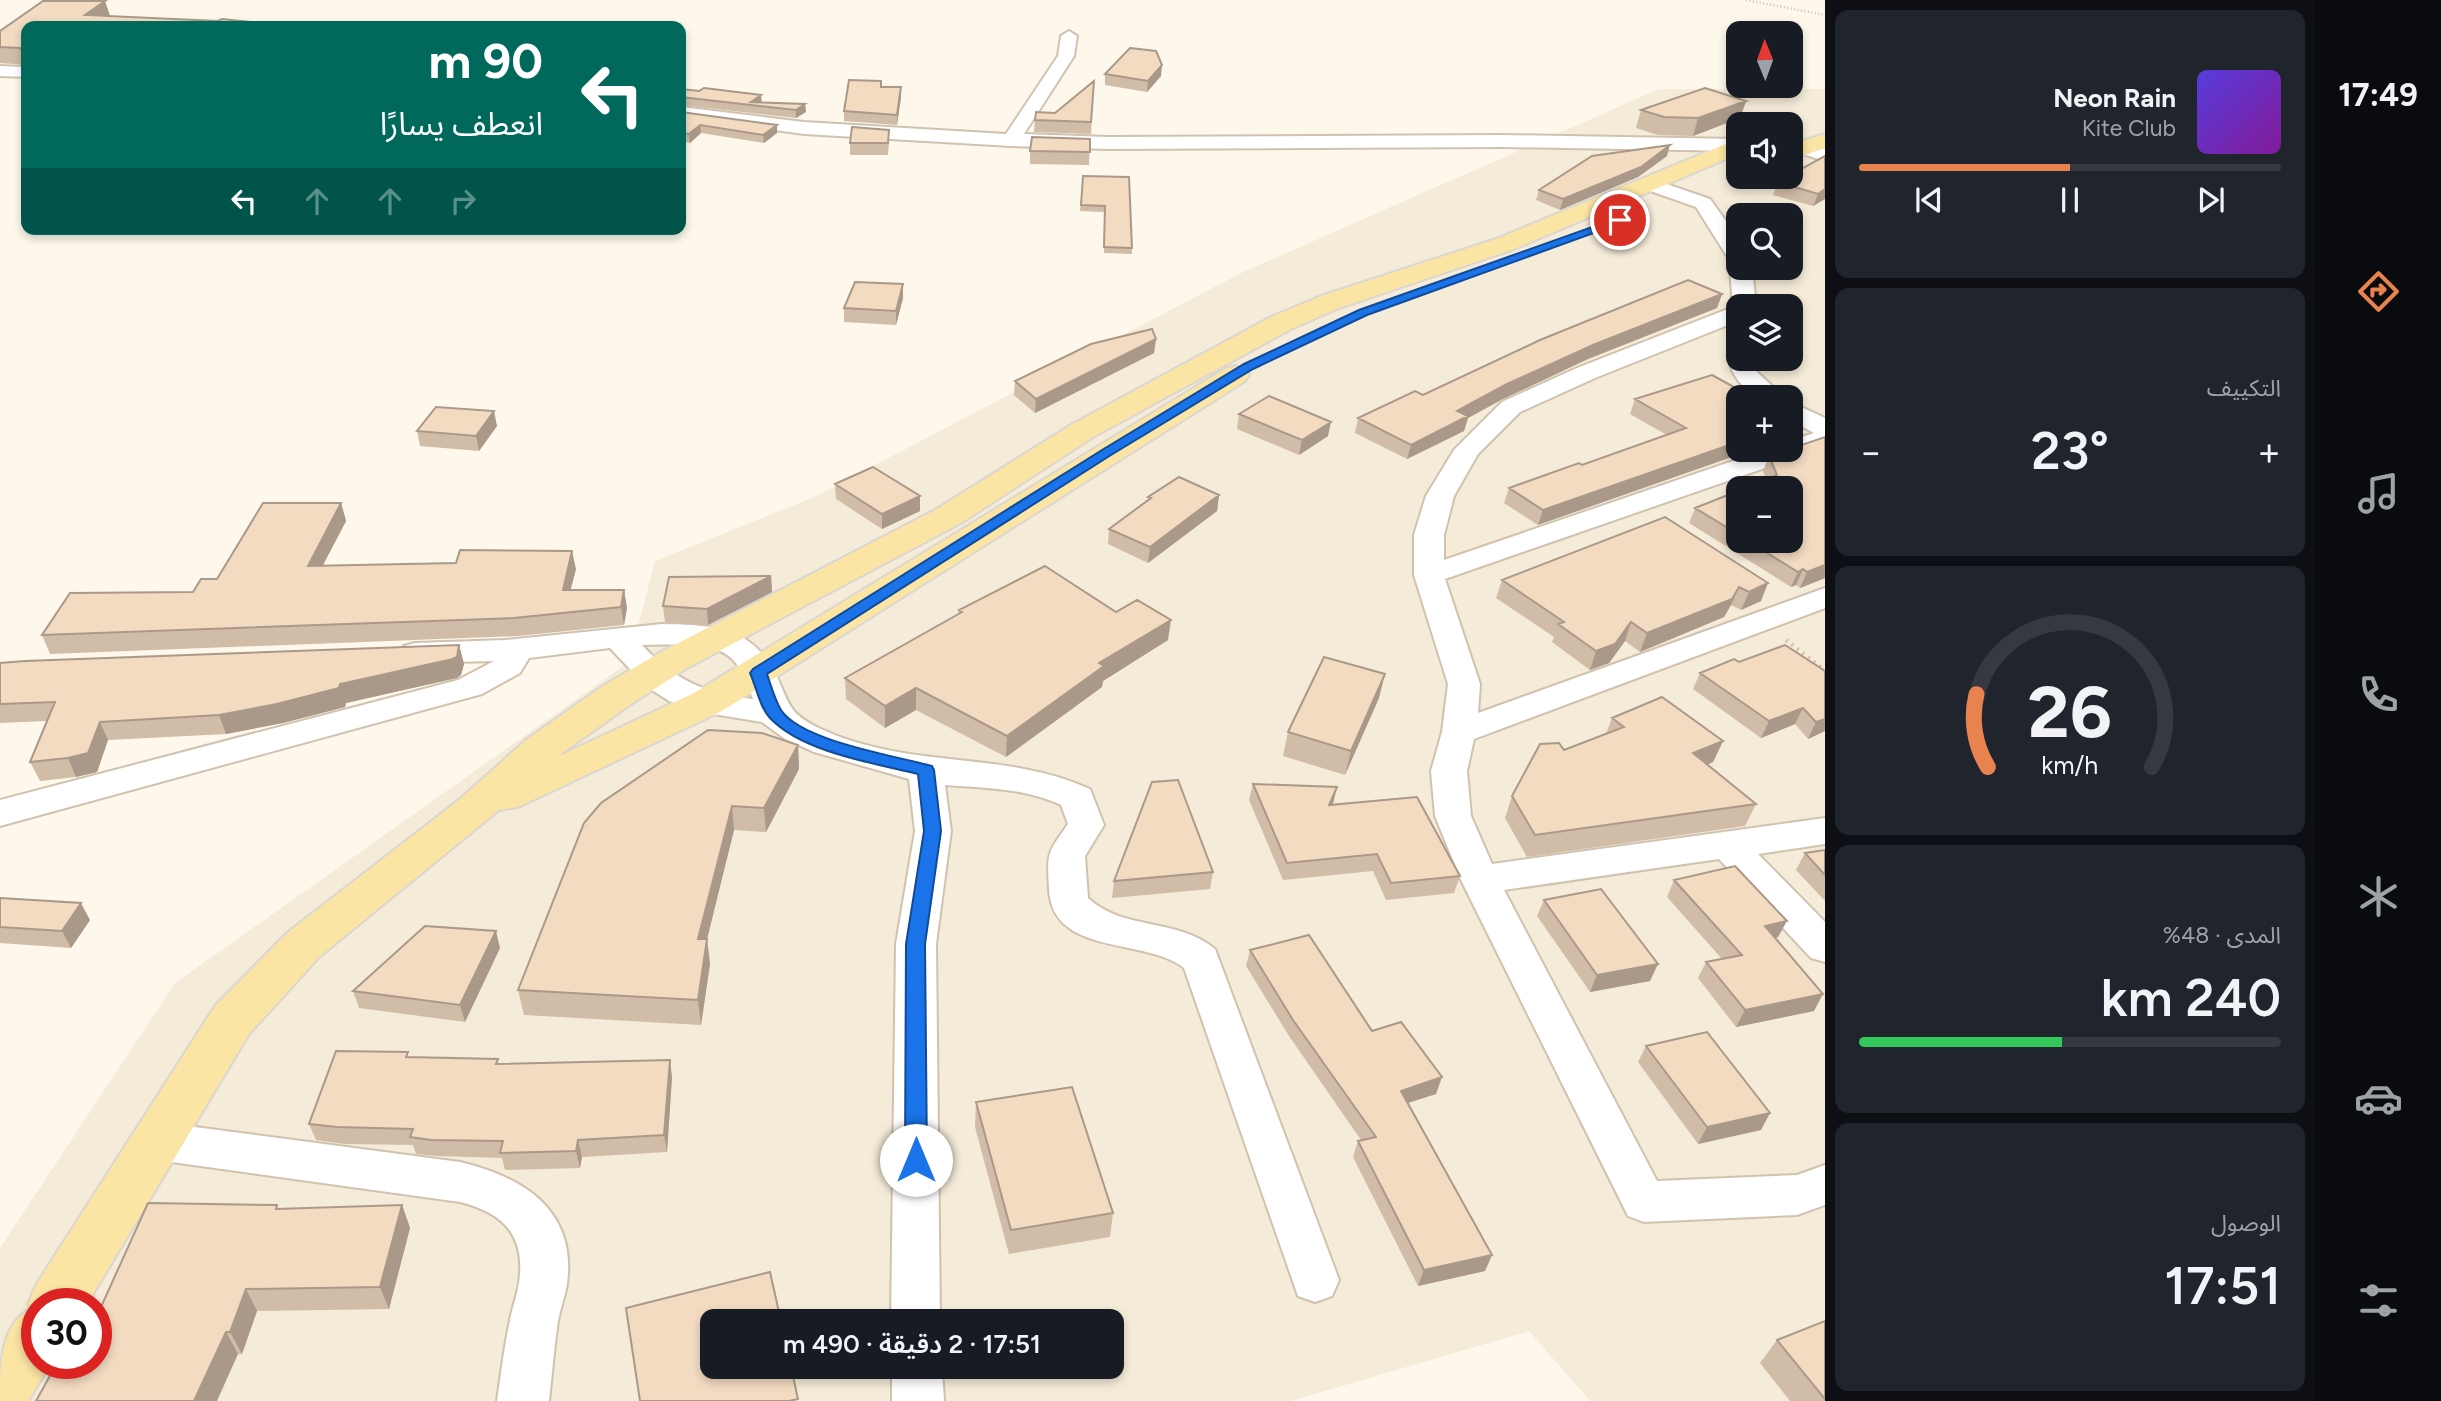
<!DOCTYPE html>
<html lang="ar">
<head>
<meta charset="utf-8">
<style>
  body { margin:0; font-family:Figtree,"Noto Sans Arabic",sans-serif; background:#20242c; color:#f1f3f6; direction:rtl; height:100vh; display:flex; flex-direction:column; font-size:26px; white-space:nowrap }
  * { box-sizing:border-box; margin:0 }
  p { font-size:23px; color:#9ea1a6 }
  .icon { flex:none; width:38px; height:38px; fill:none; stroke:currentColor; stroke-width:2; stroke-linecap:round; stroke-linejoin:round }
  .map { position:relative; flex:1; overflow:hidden; direction:ltr }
  .details { display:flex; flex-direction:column; gap:10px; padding:10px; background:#0d0f14; width:490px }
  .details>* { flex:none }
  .top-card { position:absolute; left:21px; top:21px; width:665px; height:214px; border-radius:14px; box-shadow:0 4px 10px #0003; direction:rtl; background:#00695c; color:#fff; overflow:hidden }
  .needle { width:46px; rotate:359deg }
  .tools { position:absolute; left:1726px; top:21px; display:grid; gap:14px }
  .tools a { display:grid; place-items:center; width:77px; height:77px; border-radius:14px; background:#171b24; box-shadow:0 4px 10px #0003; font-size:35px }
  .speed { position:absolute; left:21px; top:1288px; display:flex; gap:14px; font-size:35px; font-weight:700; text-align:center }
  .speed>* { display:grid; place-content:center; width:91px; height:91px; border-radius:50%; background:#171b24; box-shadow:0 4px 10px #0003; line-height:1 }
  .speed .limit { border:10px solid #d22; background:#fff; color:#111 }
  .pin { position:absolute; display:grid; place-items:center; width:60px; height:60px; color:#fff; margin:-30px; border:4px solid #fff; border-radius:50%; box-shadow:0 2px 7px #0007 }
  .me { position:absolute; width:77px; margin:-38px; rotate:0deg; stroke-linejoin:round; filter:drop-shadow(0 0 5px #0008) }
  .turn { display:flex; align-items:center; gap:24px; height:147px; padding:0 28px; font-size:32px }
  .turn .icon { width:91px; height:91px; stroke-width:2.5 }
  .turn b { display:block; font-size:49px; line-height:60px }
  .lanes { display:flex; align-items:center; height:66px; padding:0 28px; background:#0003; justify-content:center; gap:35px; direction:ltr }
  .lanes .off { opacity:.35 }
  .big { font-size:52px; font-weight:600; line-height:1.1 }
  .details .widget { flex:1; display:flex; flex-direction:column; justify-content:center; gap:10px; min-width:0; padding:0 24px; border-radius:14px; background:#20242c }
  .details .dial { align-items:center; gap:0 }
  .dial svg { height:182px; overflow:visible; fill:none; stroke:#363941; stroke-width:7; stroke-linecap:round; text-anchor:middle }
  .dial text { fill:#f1f3f6; stroke:none }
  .song { display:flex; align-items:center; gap:21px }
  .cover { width:84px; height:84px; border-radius:10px; background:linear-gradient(135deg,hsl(250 70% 55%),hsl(290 70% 35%)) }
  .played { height:7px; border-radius:4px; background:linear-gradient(90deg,#e88350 50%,#363941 50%) }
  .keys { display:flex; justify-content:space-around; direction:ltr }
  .heat { display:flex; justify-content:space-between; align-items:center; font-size:38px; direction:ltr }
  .charge { height:10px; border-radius:5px; background:linear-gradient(90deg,#34c759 48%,#363941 0) }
  .trip { position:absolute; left:700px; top:1309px; width:424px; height:70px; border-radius:14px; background:#171b24; box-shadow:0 4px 10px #0003; font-weight:600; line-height:70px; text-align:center; direction:rtl }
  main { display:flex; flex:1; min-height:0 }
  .tab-bar { display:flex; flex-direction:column; width:126px; justify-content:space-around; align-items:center; background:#090b0e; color:#9ea1a6 }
  .tab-bar .icon { width:49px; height:49px }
  .tab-bar .active { color:#e88350 }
  .tab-bar b { font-size:32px; color:#f1f3f6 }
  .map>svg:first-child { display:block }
  .residential { fill:#f5ebd9; fill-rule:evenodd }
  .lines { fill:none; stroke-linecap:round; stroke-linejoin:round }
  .street-casing { stroke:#d1c2af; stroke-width:4 }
  .primary-casing { stroke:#dcd6d1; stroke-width:4 }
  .path-far1 { stroke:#d9bfa4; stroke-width:2.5; stroke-dasharray:1 2.5; stroke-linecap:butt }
  .path { stroke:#d9bfa4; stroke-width:4.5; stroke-dasharray:2 5; stroke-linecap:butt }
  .street { fill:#fff; fill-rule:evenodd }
  .primary { fill:#fbe5a4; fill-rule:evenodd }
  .wall { fill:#d1bca7 }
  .shaded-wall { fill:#a98 }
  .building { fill:#f3dbc2; stroke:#a98; stroke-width:2 }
  .route { fill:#1a73e8; stroke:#114b97; stroke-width:2 }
</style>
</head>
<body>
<main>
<nav class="tab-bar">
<b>17:49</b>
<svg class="icon active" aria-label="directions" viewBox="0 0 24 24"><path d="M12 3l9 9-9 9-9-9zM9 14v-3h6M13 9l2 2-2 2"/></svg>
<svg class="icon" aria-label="music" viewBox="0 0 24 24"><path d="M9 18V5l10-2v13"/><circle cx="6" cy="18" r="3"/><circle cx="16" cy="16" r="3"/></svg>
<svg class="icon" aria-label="phone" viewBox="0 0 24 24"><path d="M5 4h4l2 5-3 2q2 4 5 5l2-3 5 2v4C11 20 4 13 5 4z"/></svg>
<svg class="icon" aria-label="climate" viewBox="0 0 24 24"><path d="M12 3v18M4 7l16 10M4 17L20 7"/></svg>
<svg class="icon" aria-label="car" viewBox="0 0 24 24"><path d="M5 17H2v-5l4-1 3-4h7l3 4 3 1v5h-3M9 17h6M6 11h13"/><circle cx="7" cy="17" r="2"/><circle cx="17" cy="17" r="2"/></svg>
<svg class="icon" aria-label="filters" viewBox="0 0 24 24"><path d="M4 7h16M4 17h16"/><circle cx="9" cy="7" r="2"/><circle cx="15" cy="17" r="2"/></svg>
</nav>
<section class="details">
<div class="widget">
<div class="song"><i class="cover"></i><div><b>Neon Rain</b><p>Kite Club</p></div></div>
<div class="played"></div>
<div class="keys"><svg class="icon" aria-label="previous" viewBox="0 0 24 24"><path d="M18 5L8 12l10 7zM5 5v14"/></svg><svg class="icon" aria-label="pause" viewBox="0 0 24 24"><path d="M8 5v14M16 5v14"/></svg><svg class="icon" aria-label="next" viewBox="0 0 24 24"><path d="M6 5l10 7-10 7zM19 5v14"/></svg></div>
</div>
<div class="widget"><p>التكييف</p>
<div class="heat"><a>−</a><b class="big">23°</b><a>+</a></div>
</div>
<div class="widget dial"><svg viewBox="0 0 100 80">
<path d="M14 69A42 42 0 1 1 86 69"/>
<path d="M14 69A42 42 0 0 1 9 37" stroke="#e88350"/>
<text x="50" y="56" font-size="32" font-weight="700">26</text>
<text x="50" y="72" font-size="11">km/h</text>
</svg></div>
<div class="widget"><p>المدى · 48%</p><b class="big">240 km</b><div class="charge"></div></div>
<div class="widget"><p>الوصول</p><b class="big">17:51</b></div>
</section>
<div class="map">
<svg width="1825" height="1401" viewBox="0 0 1825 1401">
  <rect width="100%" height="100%" fill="#fdf8eb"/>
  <path class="residential" d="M1659,89H1825V1401H1590L1529,1331L1291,1401H0V1248L175,983L629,662L655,561L814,497L1243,272ZM1738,124H1790V177H1738ZM1738,215H1790V268H1738ZM1738,306H1790V359H1738ZM1738,397H1790V450H1738ZM1738,488H1790V541H1738ZM37,1304H96V1363H37ZM712,1321H1111V1367H712Z"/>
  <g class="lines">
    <defs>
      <path id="street" d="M1069,31L1077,36L1074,56L1024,134L1108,137L1502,135L1738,139V151L1502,147L1108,149L1011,146L804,134L681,117V107L804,122L1006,134L1058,56L1061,36Z
        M0,66L26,67V77L0,76Z
        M1790,138L1825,149V161L1790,150Z
        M1649,178L1710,199L1738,238V268H1752L1756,306H1738V321L1595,378L1520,412L1478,454L1454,496L1444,535V560L1765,450H1790V441L1814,433L1790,420V402L1825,418V447L1445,579L1480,684L1478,713L1825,588V608L1474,739L1467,771L1471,816L1492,864L1825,818V844L1758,854L1825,922V962L1811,958L1719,859L1504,890L1657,1181L1797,1175L1825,1165V1205L1797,1215L1644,1222L1628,1216L1461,880L1435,816L1431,771L1442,732L1448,684L1414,575V535L1426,496L1454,450L1502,402L1577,368L1733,307L1730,268L1737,262L1730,261L1696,207L1642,188L1639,184L1642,180Z
        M1738,352V359H1753L1757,372L1784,397H1755C1743,387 1731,376 1729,359L1732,354Z
        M662,624C714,625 754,626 778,679C790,707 791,715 821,729C909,770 1005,750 1090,789L1104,825L1085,856L1088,898C1123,931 1176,917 1215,949L1339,1280L1332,1296L1315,1302L1298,1296L1184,968C1146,937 1052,957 1049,889C1047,852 1047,854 1068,824L1061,805C1025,788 984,788 945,785L951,831L936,944L940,1321H891L896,944L915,831L909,779L814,752L785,739L762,722L713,714L669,701L646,686L610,648L529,658L520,673L482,694L0,826V800L458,680L494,661L415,663L404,660L399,653L404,646L415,643L505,640ZM692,644C732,649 740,662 753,699C707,695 673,679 642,645Z
        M157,1122L460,1162C523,1177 577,1210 567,1284C565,1297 560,1309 558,1321C554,1348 552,1374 549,1401H497C501,1374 504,1347 510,1320C512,1308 517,1296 519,1283C526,1236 504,1213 460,1202L157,1160L141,1154L135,1141L141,1128Z
        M892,1367H942L944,1401H892Z"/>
      <path id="primary" d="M1825,134V148L1790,160V145Z
        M1738,139V154L1514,249L1339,308L1291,329L1093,437L961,523L687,668L631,704L555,758L694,693L1225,369L1235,366L1245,369L1249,375L1245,381L722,711L518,807L499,810L319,957L249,1034L87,1304H37V1363H51L28,1401H0C0,1366 0,1325 30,1309L28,1304L36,1285L215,1006L287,933L460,799L526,740L603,686L661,652L937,509L1071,425L1271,317L1321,296L1496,239Z"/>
    </defs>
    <use href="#street" class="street-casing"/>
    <use href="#primary" class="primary-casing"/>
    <path class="path-far1" d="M1746,0L1825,15"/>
    <path class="path" d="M1786,640L1825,671"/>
    <use href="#street" class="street"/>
    <use href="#primary" class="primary"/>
  </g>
  <path class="wall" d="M43,1H105L110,16L218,21L222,19L269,24L270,26H26V65L0,63V31Z
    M1105,74L1161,76L1147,92L1105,85Z
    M881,81V87H901V97L897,125L844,121V111Z
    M1094,81L1091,134L1034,132L1035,120L1055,113Z
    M681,89L762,103L805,104L806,112L796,118L681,105Z
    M1746,101L1740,118L1693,136L1658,135L1636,128L1641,110Z
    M681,112L777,133L764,143L701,133L690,143L681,141Z
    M1090,139L1089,165L1030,164V151Z
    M889,142L888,155H850V143Z
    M1667,156L1638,177L1560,210L1536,200L1539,190Z
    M1825,156V199L1813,206L1773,195L1778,182Z
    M1083,176L1129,177L1132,254L1104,253V212L1080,211Z
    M1722,294L1717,308L1588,359L1501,400L1468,418L1464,431L1407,459L1355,433L1358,418Z
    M903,298L896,325L844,322V308Z
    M1156,339L1154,353L1035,413L1014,395L1015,381Z
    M1752,397L1538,525L1504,503L1509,488L1582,465L1667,435L1630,414L1635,399Z
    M1239,414L1328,436L1299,455L1237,429Z
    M497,426L479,451L420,446L417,431Z
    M1825,437V578L1800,588L1796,585L1791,587L1689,523L1695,508L1738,491V541H1790L1763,471L1769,456Z
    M835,484L920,496V511L882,529L836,499Z
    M1219,495L1217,511L1148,563L1108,544L1109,529L1148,501V497Z
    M341,503L346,521L323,565L576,569L570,590H624L627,608L624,625L518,636L50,654L42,635L193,592L217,579Z
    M1665,517L1761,601L1741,610L1731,605L1724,617L1640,652L1625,641L1609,663L1590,670L1552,642L1554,637L1496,598L1502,580Z
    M771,576L772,592L708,625L665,622L663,606Z
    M959,610L1116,612L1168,640L1103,681L1102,687L1006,757L916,710L885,728L846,699L845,678L958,614Z
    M459,645L464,664L461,675L457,678L346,703L345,707L283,723L226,734L108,740L97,772L76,777L40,781L30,762L47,721L0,723V663Z
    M1785,645L1825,731L1808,739L1795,724L1761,738L1693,689L1700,673L1739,662Z
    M1379,698L1345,775L1283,756L1288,732Z
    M1612,718L1723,741L1713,762L1707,765L1756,804L1745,826L1527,857L1505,818L1512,796L1564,750L1606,734Z
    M798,745L799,769L766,832L734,830L707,939L710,964L701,1025L524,1015L518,990Z
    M1253,784L1332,805L1460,876L1454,893L1386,900L1373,871L1283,880L1249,800Z
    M1825,850V901L1796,870L1805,853Z
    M1213,872L1210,889L1112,898L1114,881Z
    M1674,880L1778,937L1775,938L1814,1011L1736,1027L1698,978L1706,962L1722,959L1667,897Z
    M0,898L90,920L71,948L0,943Z
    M1544,900L1650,981L1590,992L1537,916Z
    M500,948L465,1022L359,1008L353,991Z
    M1250,950L1372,1031L1436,1094L1408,1103L1492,1255L1485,1271L1418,1286L1353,1157L1358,1141L1361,1140L1289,1036L1246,966Z
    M1646,1046L1761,1130L1698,1144L1638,1062Z
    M409,1057L672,1077L667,1152L582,1157L580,1168L505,1170L502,1158L436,1156L416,1154L413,1145L344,1144L316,1140L309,1124Z
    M976,1102L1113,1213L1110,1237L1009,1254L975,1127Z
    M277,1205L278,1209L402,1205L410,1228L389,1309L257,1311L242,1354L96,1363Z
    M1825,1321V1401H1790L1760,1363L1777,1340Z"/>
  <path class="shaded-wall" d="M105,1L110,16L85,15Z
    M1162,65L1161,76L1147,92L1148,81Z
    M901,87V97L897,125V115Z
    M761,95L762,103L751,102Z
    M1746,101L1740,118L1693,136L1698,118Z
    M805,104L806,112L796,118V110Z
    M700,125L701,133L690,143L689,134Z
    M777,125V133L764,143L763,135Z
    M1670,145L1667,156L1638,177L1560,210L1563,199Z
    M1825,189V199L1813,206L1818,194Z
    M903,284V298L896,325V311Z
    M1722,294L1717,308L1588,359L1501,400L1468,418L1464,431L1407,459L1411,445L1457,411L1505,385L1593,345Z
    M1156,339L1154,353L1035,413L1036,399Z
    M494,411L497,426L479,451L476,436Z
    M1331,422L1328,436L1299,455L1302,440Z
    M1799,422L1793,437L1791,438L1794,433V425Z
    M1738,442V450H1752L1538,525L1543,510Z
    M1219,495L1217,511L1148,563L1150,547Z
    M920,496V511L882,529V514Z
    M341,503L346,521L313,584L308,566Z
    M572,551L576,569L566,608L563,590Z
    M1825,565V578L1800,588L1807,572Z
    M1803,569L1796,585L1791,587L1798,572Z
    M771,576L772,592L708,625L707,609Z
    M1768,583L1761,601L1741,610L1749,592Z
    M1739,587L1731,605L1724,617L1640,652L1647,633Z
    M624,590L627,608L624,625L621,607Z
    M1171,620L1168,640L1103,681L1102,687L1006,757L1007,736L1099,663Z
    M1631,622L1625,641L1609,663L1590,670L1596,651Z
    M459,645L464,664L461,675L457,678L346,703L345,707L283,723L226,734L219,715L340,684Z
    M1385,674L1379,698L1345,775L1351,751Z
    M916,688V710L885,728V706Z
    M1803,708L1795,724L1761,738L1769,721Z
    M1825,719V731L1808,739L1816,722Z
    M100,722L108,740L97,772L76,777L68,758Z
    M1723,741L1713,762L1684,775L1693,753Z
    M798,745L799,769L766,832L764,808Z
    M1337,787L1333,804L1325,822L1329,805Z
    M732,806L734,830L707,939L710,964L701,1025L698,1000V939Z
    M81,903L90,920L71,948L62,931Z
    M1787,921L1778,937L1756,943L1765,926Z
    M496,931L500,948L465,1022L460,1005Z
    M1658,964L1650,981L1590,992L1597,975Z
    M1823,994L1814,1011L1736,1027L1745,1010Z
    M670,1060L672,1077L667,1152L664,1135Z
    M1442,1077L1436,1094L1395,1107L1401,1091Z
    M1770,1113L1761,1130L1698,1144L1707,1127Z
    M578,1140L582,1157L580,1168L576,1151Z
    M402,1205L410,1228L389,1309L380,1287Z
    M1492,1255L1485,1271L1418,1286L1424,1270Z
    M246,1289L257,1311L242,1354L230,1332Z
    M226,1332L238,1354L217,1401H194Z"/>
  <path class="building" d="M43,1H105L85,15L218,21L222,19L269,24L265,26H26V53H23L20,48L0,47V31Z
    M1130,48L1156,51L1162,65L1148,81L1105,74Z
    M849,80L881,81V87H901L897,115L844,111Z
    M1094,81L1091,122L1035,120L1036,112L1055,113Z
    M704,88L761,95L751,102L805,104L796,110L681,97V89L699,91Z
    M1705,88L1746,101L1698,118L1664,117L1641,110Z
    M681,112L777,125L763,135L700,125L689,134L681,133Z
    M852,127L889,130L888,143H850Z
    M1032,137L1090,139V152L1030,151Z
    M1670,145L1641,167L1563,199L1539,190L1592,156Z
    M1825,156V189L1818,194L1778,182L1787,177H1790V175Z
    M1083,176L1129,177L1132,248L1104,247L1105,206L1081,205Z
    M1688,280L1722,294L1593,345L1505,385L1457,411L1468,416L1411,445L1358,418L1415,391L1423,395L1540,340Z
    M855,282L903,284L896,311L844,308Z
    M1152,329L1156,339L1036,399L1015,381L1091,344Z
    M1712,375L1752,397H1738V442L1543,510L1509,488L1579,463L1582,465L1686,428L1635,399Z
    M1269,396L1331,422L1302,440L1239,414Z
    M436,407L494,411L476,436L417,431Z
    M1790,418L1799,422L1794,425V433H1790Z
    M1825,437V565L1807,572L1803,569L1798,572L1748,541H1790V488H1744L1777,475L1769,456Z
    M873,467L920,496L882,514L835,484Z
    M1179,477L1219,495L1150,547L1109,529L1151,498L1148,497Z
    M1738,491V534L1695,508Z
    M263,503H341L308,566L456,563L460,550L572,551L563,590H624L621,607L514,618L42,635L70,593L193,592L201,579H217Z
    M1665,517L1768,583L1749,592L1739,587L1732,599L1647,633L1631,622L1615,644L1596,651L1558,624L1564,622L1502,580Z
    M1045,566L1116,612L1137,600L1171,620L1099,663L1104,666L1007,736L916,688L885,706L845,678L962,612L959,610Z
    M771,576L707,609L663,606L669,577Z
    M459,645L457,657L453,659L340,684L339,688L277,704L219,715L100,722L88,753L68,758L30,762L55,702L0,704V663L25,661Z
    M1785,645L1825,671V719L1816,722L1803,708L1769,721L1700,673L1734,659L1739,662Z
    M1324,657L1385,674L1351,751L1288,732Z
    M1662,697L1723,741L1693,753L1756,804L1535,835L1512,796L1540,744L1559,743L1564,750L1624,727L1612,718Z
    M708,730L762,733L798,745L764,808L732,806L698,939H707L698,1000L518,990L584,823L601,803Z
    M1178,780L1213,872L1114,881L1152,782Z
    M1253,784L1337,787L1329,805L1417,797L1460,876L1391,883L1377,854L1287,863Z
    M1825,850V875L1805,853Z
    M1735,866L1787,921L1765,926L1823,994L1745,1010L1706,962L1742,955L1674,880Z
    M1601,889L1658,964L1597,975L1544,900Z
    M0,898L81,903L62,931L0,927Z
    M425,926L496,931L460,1005L353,991Z
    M1309,935L1372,1031L1401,1022L1442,1077L1401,1091L1492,1255L1424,1270L1358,1141L1376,1137L1293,1020L1250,950Z
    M1707,1032L1770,1113L1707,1127L1646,1046Z
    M336,1051L408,1052L406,1057L498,1059L496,1064L670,1060L664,1135L578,1140L576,1151L500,1153L503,1141L431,1140L410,1137L413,1129L337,1127L309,1124Z
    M1072,1087L1113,1213L1011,1230L976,1102Z
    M148,1203L277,1205L276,1209L402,1205L380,1287L246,1289L230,1332H226L194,1401H36L57,1363H96V1318Z
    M770,1272L781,1321H712V1367H791L798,1399L789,1401H640L626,1308Z
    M1825,1321V1399L1777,1340Z"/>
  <path class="route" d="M1620,217L1625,220L1624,222L1367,315L1253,369L1111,455L767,674C771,686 775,700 781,710C801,741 896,756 932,766L934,770L941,831L925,944L927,1160L924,1166L916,1169L908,1166L905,1160L906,944L924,831L918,774C873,763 802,752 770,718C760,708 756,686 750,673L753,669L1102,450L1244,364L1359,310Z"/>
</svg>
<div class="tools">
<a><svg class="needle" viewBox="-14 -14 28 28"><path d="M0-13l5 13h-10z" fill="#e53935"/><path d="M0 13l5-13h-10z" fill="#9ea1a6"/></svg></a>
<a><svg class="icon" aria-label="sound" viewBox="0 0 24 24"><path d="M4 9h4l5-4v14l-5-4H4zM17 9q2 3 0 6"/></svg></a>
<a><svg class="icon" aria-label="search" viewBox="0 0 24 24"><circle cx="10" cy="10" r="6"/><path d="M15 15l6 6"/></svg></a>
<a><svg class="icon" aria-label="layers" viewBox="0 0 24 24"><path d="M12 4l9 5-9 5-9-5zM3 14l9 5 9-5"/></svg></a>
<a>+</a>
<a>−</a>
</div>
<div class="speed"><div class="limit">30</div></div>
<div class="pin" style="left:1620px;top:220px;background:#d93025"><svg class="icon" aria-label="arrive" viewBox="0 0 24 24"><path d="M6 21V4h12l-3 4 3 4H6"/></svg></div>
<svg class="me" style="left:916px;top:1160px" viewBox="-20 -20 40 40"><circle r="19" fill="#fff"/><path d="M0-13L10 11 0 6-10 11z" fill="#1a73e8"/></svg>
<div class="trip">17:51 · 2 دقيقة · 490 m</div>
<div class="top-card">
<div class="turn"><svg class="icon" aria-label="left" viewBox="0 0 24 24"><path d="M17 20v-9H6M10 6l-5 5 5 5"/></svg><div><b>90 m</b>انعطف يسارًا</div></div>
<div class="lanes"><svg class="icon" aria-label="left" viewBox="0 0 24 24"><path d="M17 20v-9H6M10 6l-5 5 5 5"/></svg><svg class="icon off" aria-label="ahead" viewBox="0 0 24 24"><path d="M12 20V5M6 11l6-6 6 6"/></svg><svg class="icon off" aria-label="ahead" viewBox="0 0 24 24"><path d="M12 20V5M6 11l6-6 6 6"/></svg><svg class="icon off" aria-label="right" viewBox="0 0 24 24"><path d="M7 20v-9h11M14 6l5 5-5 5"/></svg></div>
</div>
</div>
</main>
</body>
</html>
